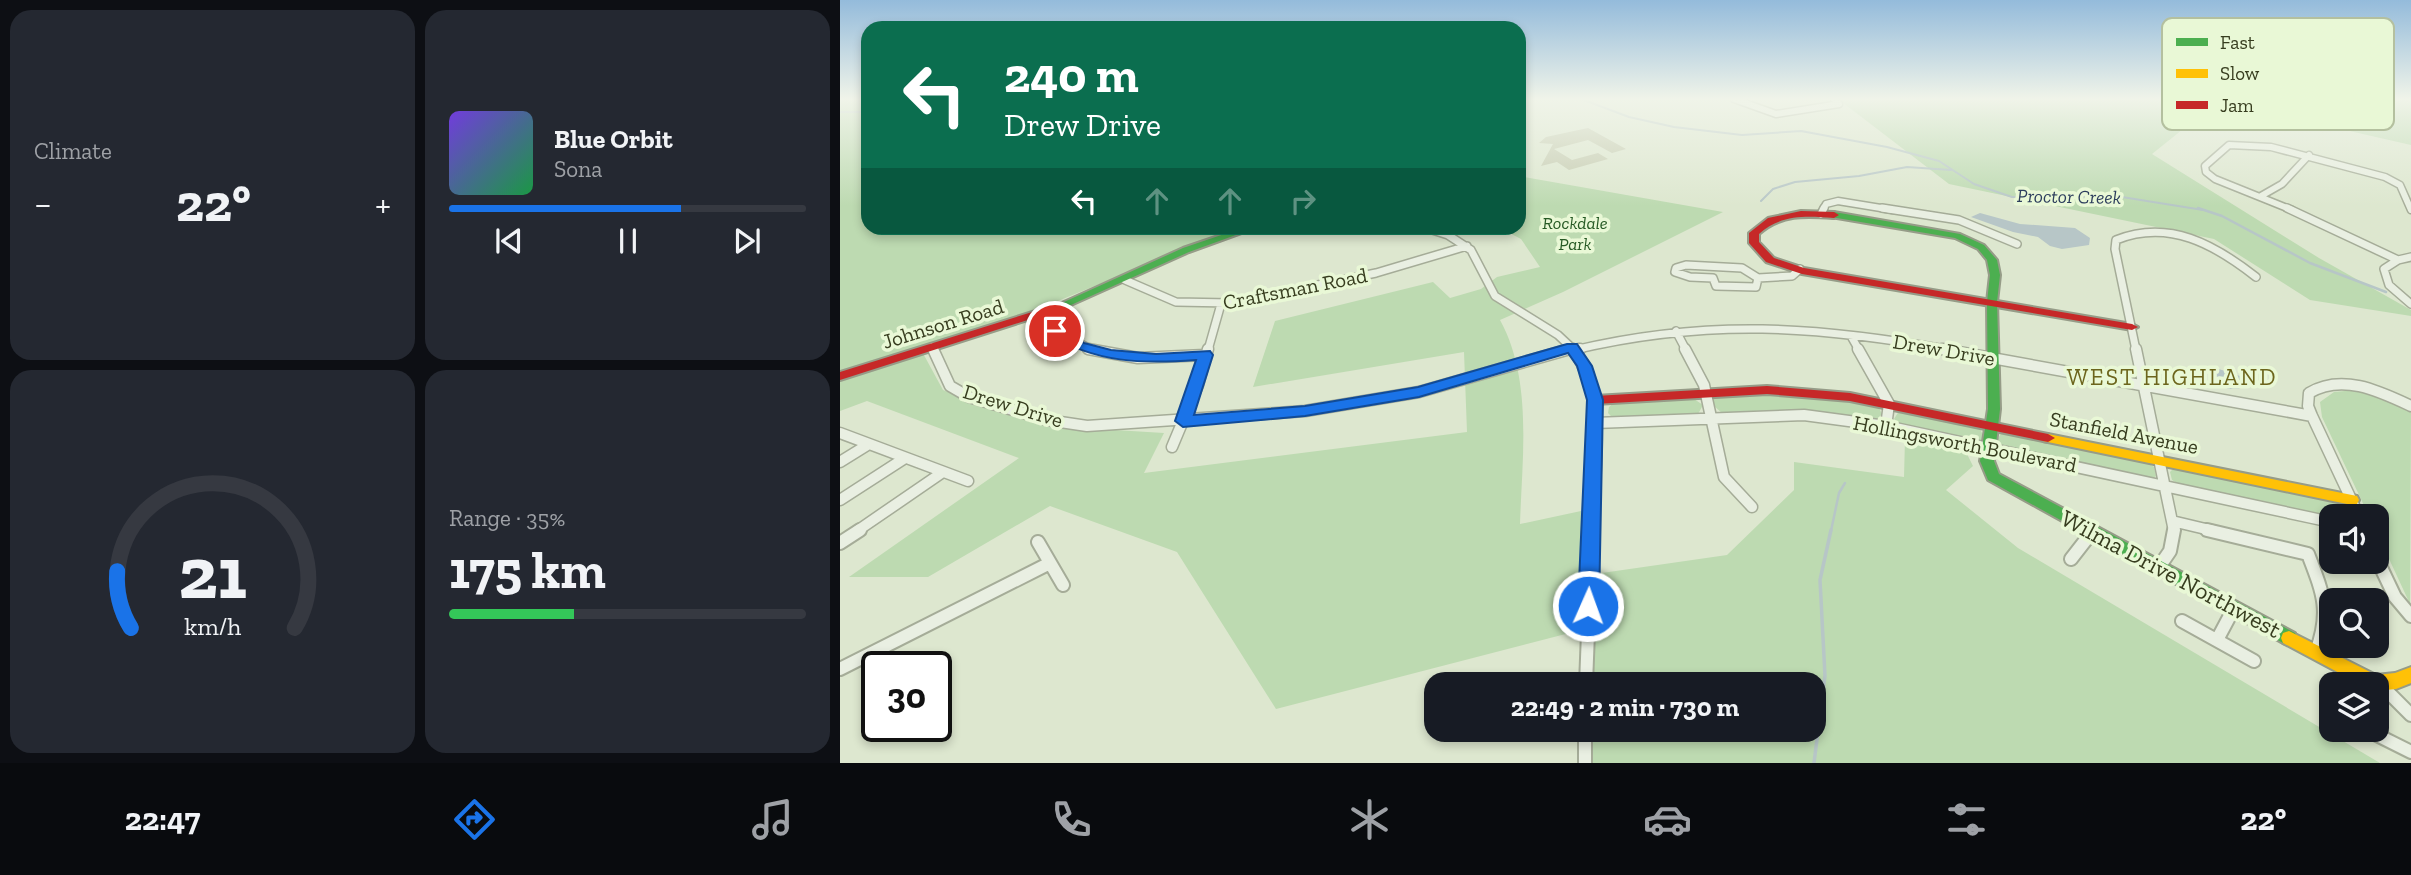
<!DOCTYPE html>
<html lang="en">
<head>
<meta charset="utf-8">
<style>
  body { margin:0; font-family:"Zilla Slab",serif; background:#242831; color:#f1f3f6; height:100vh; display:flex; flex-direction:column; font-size:26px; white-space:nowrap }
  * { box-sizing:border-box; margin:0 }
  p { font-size:23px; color:#9ea1a6 }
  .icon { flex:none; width:38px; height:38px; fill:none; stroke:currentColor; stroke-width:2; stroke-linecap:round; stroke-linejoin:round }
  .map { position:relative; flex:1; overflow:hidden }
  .details { display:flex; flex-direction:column; gap:10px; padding:10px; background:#0d0f14; width:840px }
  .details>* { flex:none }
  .guide { position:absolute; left:21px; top:21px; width:665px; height:214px; border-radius:21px; box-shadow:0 4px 10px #0003; background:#0b6e4f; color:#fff; overflow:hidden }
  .controls { position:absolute; left:1479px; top:504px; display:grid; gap:14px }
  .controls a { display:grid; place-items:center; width:70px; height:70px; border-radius:14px; background:#171b24; box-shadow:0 4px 10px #0003; font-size:35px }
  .speed { position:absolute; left:21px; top:651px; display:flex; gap:14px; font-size:35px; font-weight:700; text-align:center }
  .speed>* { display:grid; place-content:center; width:91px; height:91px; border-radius:50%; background:#171b24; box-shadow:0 4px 10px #0003; line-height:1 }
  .speed .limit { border:4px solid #111; border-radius:10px; background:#fff; color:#111 }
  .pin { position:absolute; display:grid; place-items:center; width:60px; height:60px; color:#fff; margin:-30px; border:4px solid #fff; border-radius:50%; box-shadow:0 2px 7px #0007 }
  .me { position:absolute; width:77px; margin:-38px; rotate:2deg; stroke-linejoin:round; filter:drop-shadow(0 0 5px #0008) }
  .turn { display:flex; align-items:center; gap:24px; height:147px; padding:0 28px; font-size:32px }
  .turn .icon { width:91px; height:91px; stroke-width:2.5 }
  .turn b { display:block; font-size:49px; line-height:60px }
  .lanes { display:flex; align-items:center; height:66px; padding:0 28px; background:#0003; justify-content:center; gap:35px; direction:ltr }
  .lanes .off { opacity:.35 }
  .big { font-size:52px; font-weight:800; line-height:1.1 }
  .details .widget { flex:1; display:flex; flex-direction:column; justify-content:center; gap:10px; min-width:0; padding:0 24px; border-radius:21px; background:#242831 }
  .details .dial { align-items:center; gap:0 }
  .dial svg { height:182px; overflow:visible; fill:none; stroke:#363941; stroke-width:7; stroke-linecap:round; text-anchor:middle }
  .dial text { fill:#f1f3f6; stroke:none }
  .song { display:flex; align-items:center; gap:21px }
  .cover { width:84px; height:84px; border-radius:10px; background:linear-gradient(135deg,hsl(260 70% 55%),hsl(140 70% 35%)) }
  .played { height:7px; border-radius:4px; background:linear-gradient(90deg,#1a73e8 65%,#363941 65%) }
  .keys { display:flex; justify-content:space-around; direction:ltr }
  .heat { display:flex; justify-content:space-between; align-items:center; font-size:38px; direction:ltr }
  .charge { height:10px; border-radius:5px; background:linear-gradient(90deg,#34c759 35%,#363941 0) }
  .details .tiles { flex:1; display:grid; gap:10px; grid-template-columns:repeat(2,1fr) }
  .trip { position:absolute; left:584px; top:672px; width:402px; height:70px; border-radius:21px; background:#171b24; box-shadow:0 4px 10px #0003; font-weight:800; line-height:70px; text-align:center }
  .dock { display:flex; height:112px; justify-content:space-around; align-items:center; background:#090b0e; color:#9ea1a6 }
  .dock .icon { width:49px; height:49px }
  .dock .current { color:#1a73e8 }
  .dock b { font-size:32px; color:#f1f3f6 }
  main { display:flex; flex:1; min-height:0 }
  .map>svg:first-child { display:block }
  .green { fill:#bddab1 }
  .water { fill:#b7c6c7 }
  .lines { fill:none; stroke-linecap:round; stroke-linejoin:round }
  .stream-far2 { stroke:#b7c6c7; stroke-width:2 }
  .stream-far1 { stroke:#b7c6c7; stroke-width:2.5 }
  .stream { stroke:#b7c6c7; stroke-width:3.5 }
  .building { fill:#c5cbb0 }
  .street-far3-casing { stroke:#a5ac98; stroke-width:9 }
  .street-far2-casing { stroke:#a5ac98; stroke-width:10 }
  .street-far1-casing { stroke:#a5ac98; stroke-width:13 }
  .street-casing { stroke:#a5ac98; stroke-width:16 }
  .fast-casing { stroke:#969c88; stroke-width:4 }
  .slow-casing { stroke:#969c88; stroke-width:4 }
  .jam-casing { stroke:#969c88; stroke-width:4 }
  .street-far3 { stroke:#e9efe2; stroke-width:6 }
  .street-far2 { stroke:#e9efe2; stroke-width:7 }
  .street-far1 { stroke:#e9efe2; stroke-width:10 }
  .street { stroke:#e9efe2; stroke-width:12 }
  .fast { fill:#4caf50; fill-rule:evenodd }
  .slow { fill:#ffc107; fill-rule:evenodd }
  .jam { fill:#c62828; fill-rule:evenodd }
  .route { fill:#1a73e8; stroke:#114b97; stroke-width:2 }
  .labels { text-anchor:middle; stroke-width:7; stroke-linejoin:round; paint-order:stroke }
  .far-park-label { font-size:18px; font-style:italic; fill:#265a24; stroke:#e9f8d6 }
  .far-water-label { font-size:19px; font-style:italic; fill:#2d3e5d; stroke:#e9f8d6 }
  .street-label { font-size:21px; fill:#373d1f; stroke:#e9f8d6 }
  .neighbourhood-label { font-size:23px; letter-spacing:2px; fill:#6c651c; stroke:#e9f8d6 }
  .near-street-label { font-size:24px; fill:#373d1f; stroke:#e9f8d6 }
  .key { fill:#e9f8d6; stroke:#b4c09f; stroke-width:2 }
  .key-label { font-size:19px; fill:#373d1f }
</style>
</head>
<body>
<main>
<section class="details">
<div class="tiles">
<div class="widget"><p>Climate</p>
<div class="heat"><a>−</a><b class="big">22°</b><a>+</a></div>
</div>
<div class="widget">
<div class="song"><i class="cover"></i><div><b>Blue Orbit</b><p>Sona</p></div></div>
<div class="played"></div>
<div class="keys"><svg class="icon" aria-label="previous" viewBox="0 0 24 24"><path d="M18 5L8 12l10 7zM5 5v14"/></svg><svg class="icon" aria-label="pause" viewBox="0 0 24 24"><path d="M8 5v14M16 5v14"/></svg><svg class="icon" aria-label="next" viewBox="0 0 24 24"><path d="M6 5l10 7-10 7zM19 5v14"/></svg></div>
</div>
<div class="widget dial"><svg viewBox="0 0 100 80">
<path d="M14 69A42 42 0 1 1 86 69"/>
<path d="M14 69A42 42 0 0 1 8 44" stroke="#1a73e8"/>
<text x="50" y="56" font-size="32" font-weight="700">21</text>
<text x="50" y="72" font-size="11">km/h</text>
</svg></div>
<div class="widget"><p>Range · 35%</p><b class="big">175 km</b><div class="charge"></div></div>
</div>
</section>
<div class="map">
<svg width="1571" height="763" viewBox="0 0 1571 763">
  <rect width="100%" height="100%" fill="#dde7cf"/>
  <path class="green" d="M0,99H28V228H408L367,240L196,310L79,346L103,390L163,414L242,428L324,433L304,473L627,432L624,352L413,387L435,321L593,282L610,298L641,289L657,277L700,267L681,239L660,228H679V176L883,212L723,292L660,320C693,380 682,457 680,524L741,511V576L887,555L954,490V462L1064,477L1065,439L1126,452L1133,466L1106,490L1178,548L1540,763H748L746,730H975V684H744L741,630L436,709L337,552L210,506L88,577H9L179,458L27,401L0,411Z
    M998,99H1571V145L1378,101L1312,154L1479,258L1571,310V316L1470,300L1374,239L1109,184Z
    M1515,390L1557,401L1571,410L1570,604L1537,533L1536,516H1529L1482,417L1480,402L1494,392Z
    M938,394L1038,406L1042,414L1035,421L968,412L882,413L874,406V399L880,395Z
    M851,397L863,405L858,414L773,418L768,413L769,407L775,402Z
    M1059,411L1139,427L1144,437L1139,443L1058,425L1054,419Z
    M1162,432L1303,460L1314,467L1316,476L1313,479L1162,447L1157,440Z
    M1334,468L1495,500L1502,504L1509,516H1491V519L1345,488L1332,480L1330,472Z"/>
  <path class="water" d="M1140,213L1180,224L1235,228L1250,238L1249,245L1222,249L1210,246L1198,237L1173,232L1131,217Z
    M1373,367L1403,377L1407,381L1399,389H1388L1373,380L1375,376L1369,370Z"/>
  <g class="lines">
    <path class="stream-far2" d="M741,99L789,117L834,127L902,135L961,131L1047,147L1099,161L1134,184L1172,197H1282L1363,210
      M0,112H28
      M921,201L933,189L955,182L1019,176L1067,167L1111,170"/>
    <path class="stream-far1" d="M1358,208L1382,216L1470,263L1546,292
      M991,531L999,493L1005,483"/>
    <path class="stream" d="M974,763L985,676L980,580L991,530"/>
  </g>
  <path class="building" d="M748,128L786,149L772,153L748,140L714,149L732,160L758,153L768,159L729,170L717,162L701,166L713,144L699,143L706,137Z"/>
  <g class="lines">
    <defs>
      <path id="street-far3" d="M894,99L936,114L999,104L994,99
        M1421,196L1442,184L1469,155
        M983,210L986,204L998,201L1053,210
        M1452,210L1375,179L1366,172L1365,166L1389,145L1431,147L1545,177L1560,185L1571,210"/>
      <path id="street-far2" d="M1042,208L1119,220L1177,244
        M1447,208L1558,260L1571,257
        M981,214L984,208
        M586,228L608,235L631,250L655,296L718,335L734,350
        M1558,260L1544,269L1549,285L1571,304
        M846,265L902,268L918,278L916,287L876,286L873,278L850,277L835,272L836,268Z
        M918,278L952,276L960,269
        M285,280L336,302L390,303L536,273L627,246
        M201,313L216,330L252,350
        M836,331L846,350
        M1011,336L1019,350
        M92,347L94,350
        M368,350L381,304
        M724,350L732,348
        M734,350C868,318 977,326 1111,350
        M1296,350L1275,249L1276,240C1329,219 1374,244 1416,277"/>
      <path id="street-far1" d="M93,349L110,386L129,397L207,420L247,426L465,411L579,392L730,349
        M248,349L298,358L365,355
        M733,349C769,401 754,471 752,531
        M845,349L864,385L884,477L912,507
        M1018,349L1049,404L1046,426
        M1102,349L1472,416
        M1296,349L1334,531
        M734,350L740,349
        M755,423L964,415L1046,426L1491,522
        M0,433L128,481
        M332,447L358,385L368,349
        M0,462L29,444
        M0,500L65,458
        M1519,516L1472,416L1468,406L1469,393C1502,373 1539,391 1571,406
        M1332,521L1374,531
        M17,531L103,472"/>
      <path id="street" d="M1367,530L1468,554C1483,593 1491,611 1476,652
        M198,542L223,585
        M0,543L20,530
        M1536,557L1555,597L1571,616
        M1231,559L1252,532
        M1319,567L1330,551L1334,530
        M1342,621L1414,661
        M1377,640L1394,608
        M0,669L210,563
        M1538,682L1571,715
        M746,684L752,530
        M745,730V763
        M1527,730L1571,752"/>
      <path id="fast" d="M994,212L1120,234L1144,245L1157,260L1160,275L1157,302L1160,409L1154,461L1159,474L1455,633L1457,638L1455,643L1449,645L1443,643L1148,480L1140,461L1148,409L1147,302L1150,275L1147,260L1138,249L1115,238L991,217L989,215Z
        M402,228H415L349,252L222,309H214L213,307L343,248Z"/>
      <path id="slow" d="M1208,434L1512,495L1517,496L1519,500L1517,504L1512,505L1203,441L1201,438Z
        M1449,631L1536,675L1555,673L1571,667V683L1556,689L1536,691V684H1520L1443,643L1441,638L1443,633Z"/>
      <path id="jam" d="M961,211L994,212L999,215L994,218C966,216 941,214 919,234V242L934,258L964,268L1292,324L1298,327L1292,330L962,274L926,262L909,243V233L928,218Z
        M218,304L222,305L223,307L222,309L0,380V372Z
        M927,386L1010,393L1208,434L1215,438L1208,442L1010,401L927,394L755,404L749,400L755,396Z"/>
    </defs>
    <use href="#street-far3" class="street-far3-casing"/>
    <use href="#street-far2" class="street-far2-casing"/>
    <use href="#street-far1" class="street-far1-casing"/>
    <use href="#street" class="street-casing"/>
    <use href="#fast" class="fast-casing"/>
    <use href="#slow" class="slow-casing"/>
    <use href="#jam" class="jam-casing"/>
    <use href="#street-far3" class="street-far3"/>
    <use href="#street-far2" class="street-far2"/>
    <use href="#street-far1" class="street-far1"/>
    <use href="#street" class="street"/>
    <use href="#fast" class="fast"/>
    <use href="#slow" class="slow"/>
    <use href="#jam" class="jam"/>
  </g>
  <linearGradient id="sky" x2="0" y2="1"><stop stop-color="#94bbdb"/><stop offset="0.48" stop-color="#f0f4e9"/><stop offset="1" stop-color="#f0f4e9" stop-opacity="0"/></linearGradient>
  <rect width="1571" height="206" fill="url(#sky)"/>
  <path class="route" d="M215,327L244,343L271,350L316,354L370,351L373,355L354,415L465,406L578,387L727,344H737L752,366L763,400L759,606L756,613L748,615L741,613L738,606L747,400L737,366L728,353L579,397L465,416L343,427L335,421L356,360C303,364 255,363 209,334L207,331Z"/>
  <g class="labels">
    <g class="far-park-label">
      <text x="735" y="229">Rockdale<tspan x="735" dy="21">Park</tspan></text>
    </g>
    <g class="far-water-label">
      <text transform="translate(1229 196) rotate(1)" y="7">Proctor Creek</text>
    </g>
    <g class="street-label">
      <text transform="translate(455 289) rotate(-11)" y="7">Craftsman Road</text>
      <text transform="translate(103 324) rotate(-17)" y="7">Johnson Road</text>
      <text transform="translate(1104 350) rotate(10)" y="7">Drew Drive</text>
      <text transform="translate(173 406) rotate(17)" y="7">Drew Drive</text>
      <text transform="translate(1284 433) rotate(11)" y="7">Stanfield Avenue</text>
      <text transform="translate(1125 444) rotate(11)" y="7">Hollingsworth Boulevard</text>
    </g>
    <g class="neighbourhood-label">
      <text x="1332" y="385">WEST HIGHLAND</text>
    </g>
    <g class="near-street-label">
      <text transform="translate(1331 574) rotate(28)" y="8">Wilma Drive Northwest</text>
    </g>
  </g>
  <rect x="1322" y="18" width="232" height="112" rx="10" class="key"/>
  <rect x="1336" y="38" width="32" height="8" fill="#4caf50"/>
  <rect x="1336" y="69" width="32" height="9" fill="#ffc107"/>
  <rect x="1336" y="101" width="32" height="8" fill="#c62828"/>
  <g class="key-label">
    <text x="1380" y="49">Fast</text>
    <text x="1380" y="80">Slow</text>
    <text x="1380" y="112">Jam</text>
  </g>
</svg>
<div class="controls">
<a><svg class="icon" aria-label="sound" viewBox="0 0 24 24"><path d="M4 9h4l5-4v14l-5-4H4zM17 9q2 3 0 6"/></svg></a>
<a><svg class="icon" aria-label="search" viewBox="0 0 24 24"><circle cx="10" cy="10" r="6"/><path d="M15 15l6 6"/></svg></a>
<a><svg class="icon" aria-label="layers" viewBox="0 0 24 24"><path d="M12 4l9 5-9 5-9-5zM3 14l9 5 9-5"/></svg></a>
</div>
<div class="speed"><div class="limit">30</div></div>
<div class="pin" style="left:215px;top:331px;background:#d93025"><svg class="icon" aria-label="arrive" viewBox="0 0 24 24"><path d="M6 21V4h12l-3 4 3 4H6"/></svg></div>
<svg class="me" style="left:748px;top:606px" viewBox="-20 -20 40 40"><circle r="17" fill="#1a73e8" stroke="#fff" stroke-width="3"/><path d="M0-11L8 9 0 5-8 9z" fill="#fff"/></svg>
<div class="trip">22:49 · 2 min · 730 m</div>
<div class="guide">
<div class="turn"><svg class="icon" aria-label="left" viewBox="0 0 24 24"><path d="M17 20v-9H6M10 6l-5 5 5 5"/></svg><div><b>240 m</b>Drew Drive</div></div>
<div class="lanes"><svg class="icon" aria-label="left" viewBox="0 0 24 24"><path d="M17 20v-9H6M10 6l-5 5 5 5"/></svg><svg class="icon off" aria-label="ahead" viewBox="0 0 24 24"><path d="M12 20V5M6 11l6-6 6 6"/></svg><svg class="icon off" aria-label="ahead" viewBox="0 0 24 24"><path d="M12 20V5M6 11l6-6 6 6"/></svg><svg class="icon off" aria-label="right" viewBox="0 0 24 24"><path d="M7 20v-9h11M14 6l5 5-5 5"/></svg></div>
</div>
</div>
</main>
<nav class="dock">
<b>22:47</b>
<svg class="icon current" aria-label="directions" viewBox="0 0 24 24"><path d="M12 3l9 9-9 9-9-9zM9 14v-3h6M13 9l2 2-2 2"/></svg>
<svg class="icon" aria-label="music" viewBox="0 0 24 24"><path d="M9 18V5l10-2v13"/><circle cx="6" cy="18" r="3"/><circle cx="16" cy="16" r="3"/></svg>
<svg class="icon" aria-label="phone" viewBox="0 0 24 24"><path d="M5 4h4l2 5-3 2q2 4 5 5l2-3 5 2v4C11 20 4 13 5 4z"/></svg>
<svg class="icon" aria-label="climate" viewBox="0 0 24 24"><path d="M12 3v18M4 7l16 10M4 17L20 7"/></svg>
<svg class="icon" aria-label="car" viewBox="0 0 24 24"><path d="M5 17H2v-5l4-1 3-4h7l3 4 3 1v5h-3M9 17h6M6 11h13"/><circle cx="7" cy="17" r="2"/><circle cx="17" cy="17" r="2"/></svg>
<svg class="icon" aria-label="filters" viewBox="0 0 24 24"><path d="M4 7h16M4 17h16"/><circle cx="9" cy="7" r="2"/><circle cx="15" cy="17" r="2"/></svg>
<b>22°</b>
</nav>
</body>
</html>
